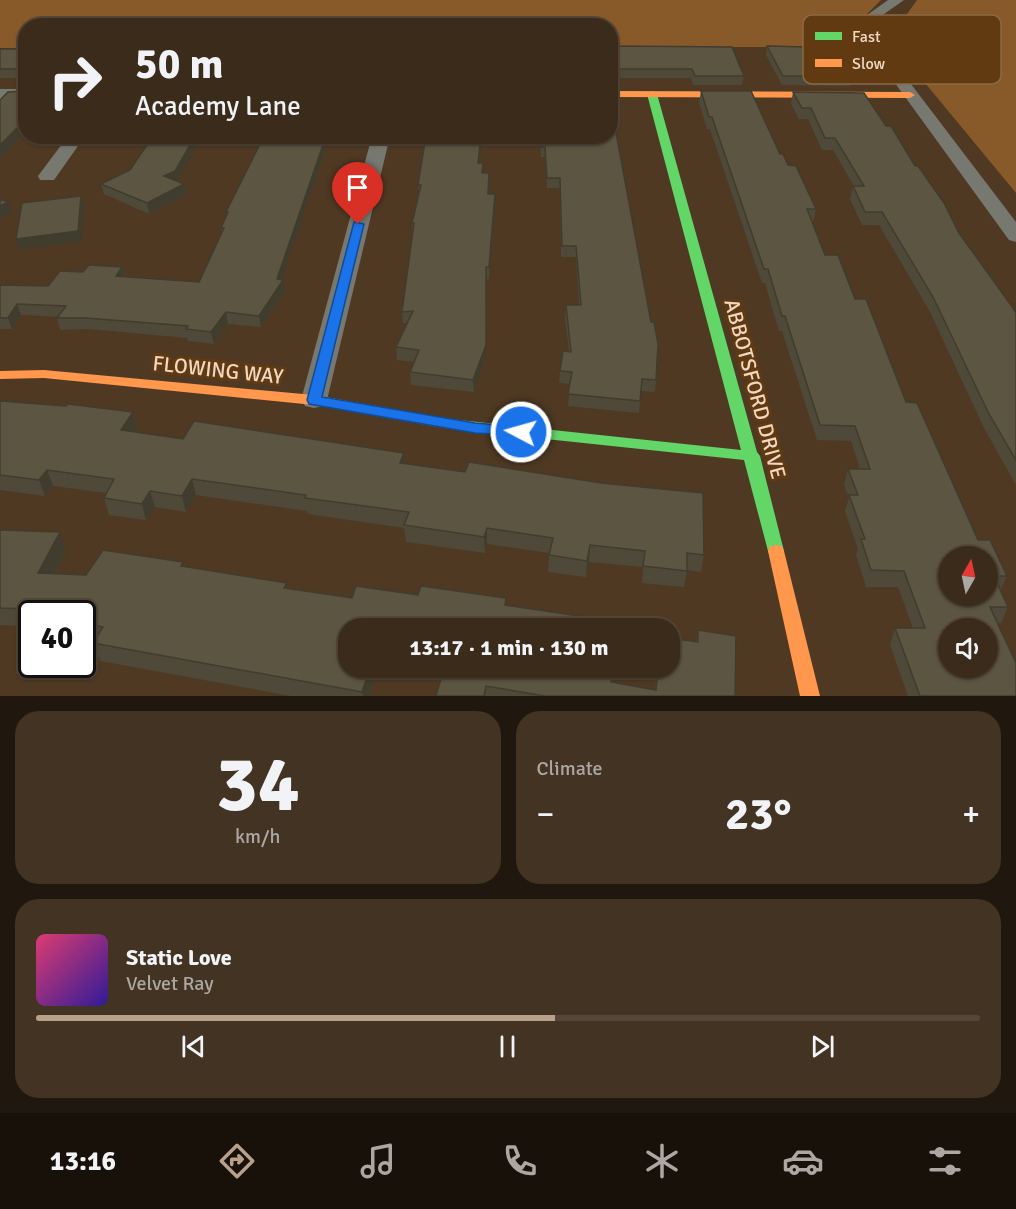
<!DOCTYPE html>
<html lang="en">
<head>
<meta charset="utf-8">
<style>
  body { margin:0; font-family:Signika,sans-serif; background:#423323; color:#f1f3f6; height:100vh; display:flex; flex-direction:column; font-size:22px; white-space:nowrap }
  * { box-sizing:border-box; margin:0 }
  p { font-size:20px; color:#aca7a2 }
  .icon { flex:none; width:33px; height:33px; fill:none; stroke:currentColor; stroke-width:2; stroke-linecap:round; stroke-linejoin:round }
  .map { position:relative; height:696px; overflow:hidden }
  .sheet { display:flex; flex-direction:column; gap:15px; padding:15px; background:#20180e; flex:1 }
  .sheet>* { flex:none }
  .guide { position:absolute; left:18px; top:18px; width:600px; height:126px; border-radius:24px; box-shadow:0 2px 4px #0004,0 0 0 2px #544739; background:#3b2b1a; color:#f1f3f6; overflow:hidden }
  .needle { width:39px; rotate:9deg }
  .controls { position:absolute; left:938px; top:546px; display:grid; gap:12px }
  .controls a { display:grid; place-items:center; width:60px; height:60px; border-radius:50%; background:#3b2b1a; box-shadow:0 2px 4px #0004,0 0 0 2px #544739; font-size:30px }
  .speed { position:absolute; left:18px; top:600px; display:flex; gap:12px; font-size:30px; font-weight:700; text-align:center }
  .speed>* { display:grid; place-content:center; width:78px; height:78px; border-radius:50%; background:#3b2b1a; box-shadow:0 2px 4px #0004,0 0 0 2px #544739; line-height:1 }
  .speed .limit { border:3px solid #111; border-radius:9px; background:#fff; color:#111 }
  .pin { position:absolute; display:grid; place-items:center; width:51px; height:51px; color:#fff; margin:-62px -26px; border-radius:50% 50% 50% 0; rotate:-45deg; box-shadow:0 0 6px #0007 }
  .pin .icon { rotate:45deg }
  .me { position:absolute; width:66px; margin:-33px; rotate:276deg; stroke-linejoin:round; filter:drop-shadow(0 0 4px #0008) }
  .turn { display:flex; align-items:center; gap:21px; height:126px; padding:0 18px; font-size:27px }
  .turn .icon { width:78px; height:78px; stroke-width:2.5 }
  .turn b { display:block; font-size:42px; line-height:51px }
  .big { font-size:45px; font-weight:700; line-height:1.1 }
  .sheet .card { flex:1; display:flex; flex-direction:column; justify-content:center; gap:9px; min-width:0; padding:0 21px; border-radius:24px; background:#423323 }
  .sheet .dial { align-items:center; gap:0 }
  .dial b { font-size:78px; line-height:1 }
  .song { display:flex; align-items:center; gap:18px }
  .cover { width:72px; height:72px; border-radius:9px; background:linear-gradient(135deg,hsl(340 70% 55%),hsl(250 70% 35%)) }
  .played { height:6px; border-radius:3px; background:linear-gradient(90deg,#b8a08b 55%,#544739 55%) }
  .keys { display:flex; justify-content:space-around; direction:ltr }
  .heat { display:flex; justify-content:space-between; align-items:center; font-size:33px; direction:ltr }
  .sheet .tiles { flex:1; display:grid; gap:15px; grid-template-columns:1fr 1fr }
  .card:last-child { grid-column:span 2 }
  .trip { position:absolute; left:338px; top:618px; width:342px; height:60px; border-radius:24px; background:#3b2b1a; box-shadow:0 2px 4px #0004,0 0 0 2px #544739; font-weight:700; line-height:60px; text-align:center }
  .tab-bar { display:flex; height:96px; justify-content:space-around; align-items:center; background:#18110a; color:#aca7a2 }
  .tab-bar .icon { width:42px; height:42px }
  .tab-bar .selected { color:#b8a08b }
  .tab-bar b { font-size:27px; color:#f1f3f6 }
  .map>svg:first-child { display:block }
  .green { fill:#885929 }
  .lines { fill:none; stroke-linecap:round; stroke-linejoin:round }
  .path { stroke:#7d7a73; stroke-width:2; stroke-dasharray:2 3; stroke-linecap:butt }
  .street { fill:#777870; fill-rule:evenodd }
  .fast { fill:#63d668; fill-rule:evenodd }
  .slow { fill:#ff974d; fill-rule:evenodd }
  .wall { fill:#4f4939 }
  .shaded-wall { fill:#403c2e }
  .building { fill:#5c5542; stroke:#403c2e; stroke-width:1.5; fill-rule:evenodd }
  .route { fill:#1a73e8; stroke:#114b97; stroke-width:1.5 }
  .labels { text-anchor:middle; stroke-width:6; stroke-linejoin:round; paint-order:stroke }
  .street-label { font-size:21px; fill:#f0d8c3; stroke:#613a11 }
  .key { fill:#613a11; stroke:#8c6946; stroke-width:1.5 }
  .key-label { font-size:16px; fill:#f0d8c3 }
</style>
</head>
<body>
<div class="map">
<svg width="1016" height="696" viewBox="0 0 1016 696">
  <rect width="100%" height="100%" fill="#4f3923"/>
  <path class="green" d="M0,0H881L860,21L859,47H611L610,26H26L25,48H0Z
    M917,0H1016V193L911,66L895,31Z"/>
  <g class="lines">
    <path class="path" d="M900,47V31L905,17"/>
    <path class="street" d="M888,0H904L877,19L885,50L1016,222V242L1009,240L871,50L863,18Z
      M0,89H26V99H0Z
      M68,136H85L54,180H40L38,176Z
      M372,136H390L327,400L323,406L314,408L305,406L301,400Z"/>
    <path class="fast" d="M652,91L657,94L757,452L760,456L784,551L782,556L776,557L770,556L768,551L744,460L450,429L445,427L443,424L445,421L450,419L741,450L647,94Z"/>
    <path class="slow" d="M610,91L910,92L915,95L910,98L610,97Z
      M44,370L314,395L450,419L455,421L457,424L455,427L450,429L314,405L44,378L0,379V371Z
      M776,545L782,546L784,551L820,696H800L768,551L770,546Z"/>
  </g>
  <path class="wall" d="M610,46L744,76L742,85H693L691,78H610Z
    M767,46L857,69L855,78H852L850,86L782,85L766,55Z
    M0,49H26V132L0,158V100L25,91L24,78H0Z
    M701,91L780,154L816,209L813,223L825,255L855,299L906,402L978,540L1007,576L1000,590L1008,607L1001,623H998L1016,696H908L890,645L895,628H913L898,587H866L856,555L858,549L845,511L849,498L844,485L848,469H860L851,441L817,440L782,331H779L765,283H762L710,129H707L699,103Z
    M793,92L886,126L959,233L1016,313V485L984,428L929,310L879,225H862L850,199L853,186H854L833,150H822L808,119H799L791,104Z
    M127,136H203L176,181L184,184L186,195L149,214L104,194L101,184L130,170L147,145H129Z
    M257,136H330L282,279L285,291L261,327L228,324L214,344L188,341L187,338L89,329L60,330L57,318L58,317L21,315L12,329H0V285L48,286L83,272L122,267L125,276L199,282L222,233L221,228L227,216L226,212L259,145Z
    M482,136L479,163H483V173L489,194L495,205L489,279H487L486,357L474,392L411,385L410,372L414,362L397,360L396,347L408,323H403L402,312L413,234L412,223L419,195L418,185Z
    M540,136H610L656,380L655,392L641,391L639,413L568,406L570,384L559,383L560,371L569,352L565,317L566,305H579L576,257H561L560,188H547L545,157H541Z
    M0,401L133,412L137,428L135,432L183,439L404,453L405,464L704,555L701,572L687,570L684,587L642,583L643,567L589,562L586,577L548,572L549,553L487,544L485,553L406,542L404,528L308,514L307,511L196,495L186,512L155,507L146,520L109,515L104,498L106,493L53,486L45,496L0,490Z
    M0,530L66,550L54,574L86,575L185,567L288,588L352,598L418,595L506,598V605L348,628V668H614L612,683L655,690L657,668H669L696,642L698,630L735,696H436L440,680L378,670L369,696H291L100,661L93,643L94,642L82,640V614H32V626L0,625Z"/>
  <path class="shaded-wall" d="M26,65V77L24,78L22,69Z
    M24,121L26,125V132L0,158V145Z
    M195,136H203L177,181L166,186L164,176Z
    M326,136H330L281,283L283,280L285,291L261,327L259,316Z
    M481,136H482L479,174L478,163Z
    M184,184L186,195L149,214L147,203Z
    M495,194V205L489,279V267Z
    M81,196L84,206L81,241L19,250L16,239Z
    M8,202L11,213L0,218V206Z
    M122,267L125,278L116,276Z
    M486,267V357L474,392L473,380Z
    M17,304L21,315L12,329L8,318Z
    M226,312L228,324L214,344L211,332Z
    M133,412L137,428L125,446L121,430Z
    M404,453L405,469L400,463Z
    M47,470L53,486L45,496L39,480Z
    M192,479L196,495L186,512L182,496Z
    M150,491L155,507L146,520L142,504Z
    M487,528V544L485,553L484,537Z
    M60,532L66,550L45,591L38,573Z
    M590,545L589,562L586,577L587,561Z
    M370,668H377L378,670L369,696H363L362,692Z"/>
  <path class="building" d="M610,46L732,47L744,76H695L692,69H610Z
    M767,46L845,48L857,69H847L852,76H783Z
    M0,49H26V65L22,69H0Z
    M26,76V121H24L0,145V100L8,92L25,91L24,78Z
    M701,91H751L780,154H783L788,165L796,166L816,209H807L825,255H838L855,299H866L906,402L917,403L978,540H990L1007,576H994L1008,607H990L1016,663V696H920L895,628H925L904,571L871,570L861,539H865L849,495H858L848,469H870L855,426L820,425L785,316H782L768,269H764L712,117H709ZM948,556H987V596H948ZM948,628H987V668H948Z
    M793,92L864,93L886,126H891L915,166H918L944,203L959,233L1013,308L1016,313V460L989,414L933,297L882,212H865L853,186H864L835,138H825L811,108H802Z
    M610,100L651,322H654L658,344L656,380L642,379L640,401L568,394L572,372L560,371L563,351L571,352L566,305H581L576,246H562L560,178H547L545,147H541L540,136H610Z
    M153,136H195L175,171L164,176L184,184L147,203L101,184L130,170Z
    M264,136H326L277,279L283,280L259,316L226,312L211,332L186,329L188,326L86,318H57L66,306L17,304L8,318H0V285L48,286L60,271L83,272L89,265L122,267L116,276L199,282L224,228H221L228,212H226Z
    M426,136H481L478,163H483L482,173H489L488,194H495L489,267H486V345L473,380L410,372L419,350L396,347L413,311L402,312L414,223H412L421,185H418Z
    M81,196L78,231L16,239L22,203Z
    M0,199L8,202L0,206Z
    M0,401L66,406L68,404L133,412L121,430L183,439L194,421L404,453L400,463L465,472L469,462L601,483L703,493L704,555L687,553V571L643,566L645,551L590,545L587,561L549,555L553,538L487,528L484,537L404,525L409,512L305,498L306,495L192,479L182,496L150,491L142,504L104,498L114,479L47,470L39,480L0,475Z
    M0,530L60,532L38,573L86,575L103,550L183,562L181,566L287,583L284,588L352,598L356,586L418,595L421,586L506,598L505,605L619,622L618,628H348V668H370L362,692L93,643L103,627L82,623V614H61L63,610L0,608Z
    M698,630L736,636L735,696H545L486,686L484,696H436L444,668H613L611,682L656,690L658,668H669V638L698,642Z"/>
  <path class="route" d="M354,222L364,224L322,397L475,423L521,427L526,429L529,432L526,436L475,433L309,404L307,400Z"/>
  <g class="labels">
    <g class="street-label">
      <text transform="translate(218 370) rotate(6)" y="7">FLOWING WAY</text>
      <text transform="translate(755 389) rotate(75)" y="7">ABBOTSFORD DRIVE</text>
    </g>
  </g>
  <rect x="803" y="15" width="198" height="69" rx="9" class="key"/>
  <rect x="815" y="32" width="27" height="8" fill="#63d668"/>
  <rect x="815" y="59" width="27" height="8" fill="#ff974d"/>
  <g class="key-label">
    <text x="852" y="42">Fast</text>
    <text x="852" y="69">Slow</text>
  </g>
</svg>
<div class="controls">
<a><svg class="needle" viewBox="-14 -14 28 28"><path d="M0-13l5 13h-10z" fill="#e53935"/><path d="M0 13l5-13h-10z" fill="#aca7a2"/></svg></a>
<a><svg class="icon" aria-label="sound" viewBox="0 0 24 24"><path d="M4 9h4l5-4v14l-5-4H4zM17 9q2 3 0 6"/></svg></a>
</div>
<div class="speed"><div class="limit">40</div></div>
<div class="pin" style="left:358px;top:224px;background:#d93025"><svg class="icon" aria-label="arrive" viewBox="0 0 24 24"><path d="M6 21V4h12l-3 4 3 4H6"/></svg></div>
<svg class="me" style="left:521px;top:432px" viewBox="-20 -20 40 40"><circle r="17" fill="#1a73e8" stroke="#fff" stroke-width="3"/><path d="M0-11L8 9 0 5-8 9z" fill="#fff"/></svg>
<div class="trip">13:17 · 1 min · 130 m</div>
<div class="guide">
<div class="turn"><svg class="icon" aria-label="right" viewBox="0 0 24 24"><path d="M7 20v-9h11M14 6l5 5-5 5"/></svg><div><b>50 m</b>Academy Lane</div></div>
</div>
</div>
<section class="sheet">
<div class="tiles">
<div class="card dial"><b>34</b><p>km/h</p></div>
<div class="card"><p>Climate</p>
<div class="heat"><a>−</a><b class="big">23°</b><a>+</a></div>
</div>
<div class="card">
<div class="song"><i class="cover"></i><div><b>Static Love</b><p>Velvet Ray</p></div></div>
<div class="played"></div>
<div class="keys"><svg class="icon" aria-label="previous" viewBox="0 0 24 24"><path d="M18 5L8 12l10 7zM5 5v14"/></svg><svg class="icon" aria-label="pause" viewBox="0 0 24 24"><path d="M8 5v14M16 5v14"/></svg><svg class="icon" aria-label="next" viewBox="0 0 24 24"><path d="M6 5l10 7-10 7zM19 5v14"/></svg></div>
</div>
</div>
</section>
<nav class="tab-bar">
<b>13:16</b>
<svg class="icon selected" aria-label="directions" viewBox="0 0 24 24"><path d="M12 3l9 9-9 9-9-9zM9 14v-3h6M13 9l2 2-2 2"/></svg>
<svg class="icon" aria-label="music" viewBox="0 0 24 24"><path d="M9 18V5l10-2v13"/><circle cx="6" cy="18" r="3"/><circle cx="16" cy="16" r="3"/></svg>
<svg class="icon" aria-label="phone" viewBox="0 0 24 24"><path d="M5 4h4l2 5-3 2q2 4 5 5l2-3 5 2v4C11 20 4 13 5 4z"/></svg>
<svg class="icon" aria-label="climate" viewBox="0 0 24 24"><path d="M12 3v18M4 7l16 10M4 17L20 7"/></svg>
<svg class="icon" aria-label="car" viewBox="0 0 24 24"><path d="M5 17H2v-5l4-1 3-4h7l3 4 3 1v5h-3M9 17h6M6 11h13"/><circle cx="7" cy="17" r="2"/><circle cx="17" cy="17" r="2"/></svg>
<svg class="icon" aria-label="filters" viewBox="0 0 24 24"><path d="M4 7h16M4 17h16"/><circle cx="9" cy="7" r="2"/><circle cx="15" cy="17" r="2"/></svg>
</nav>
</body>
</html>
